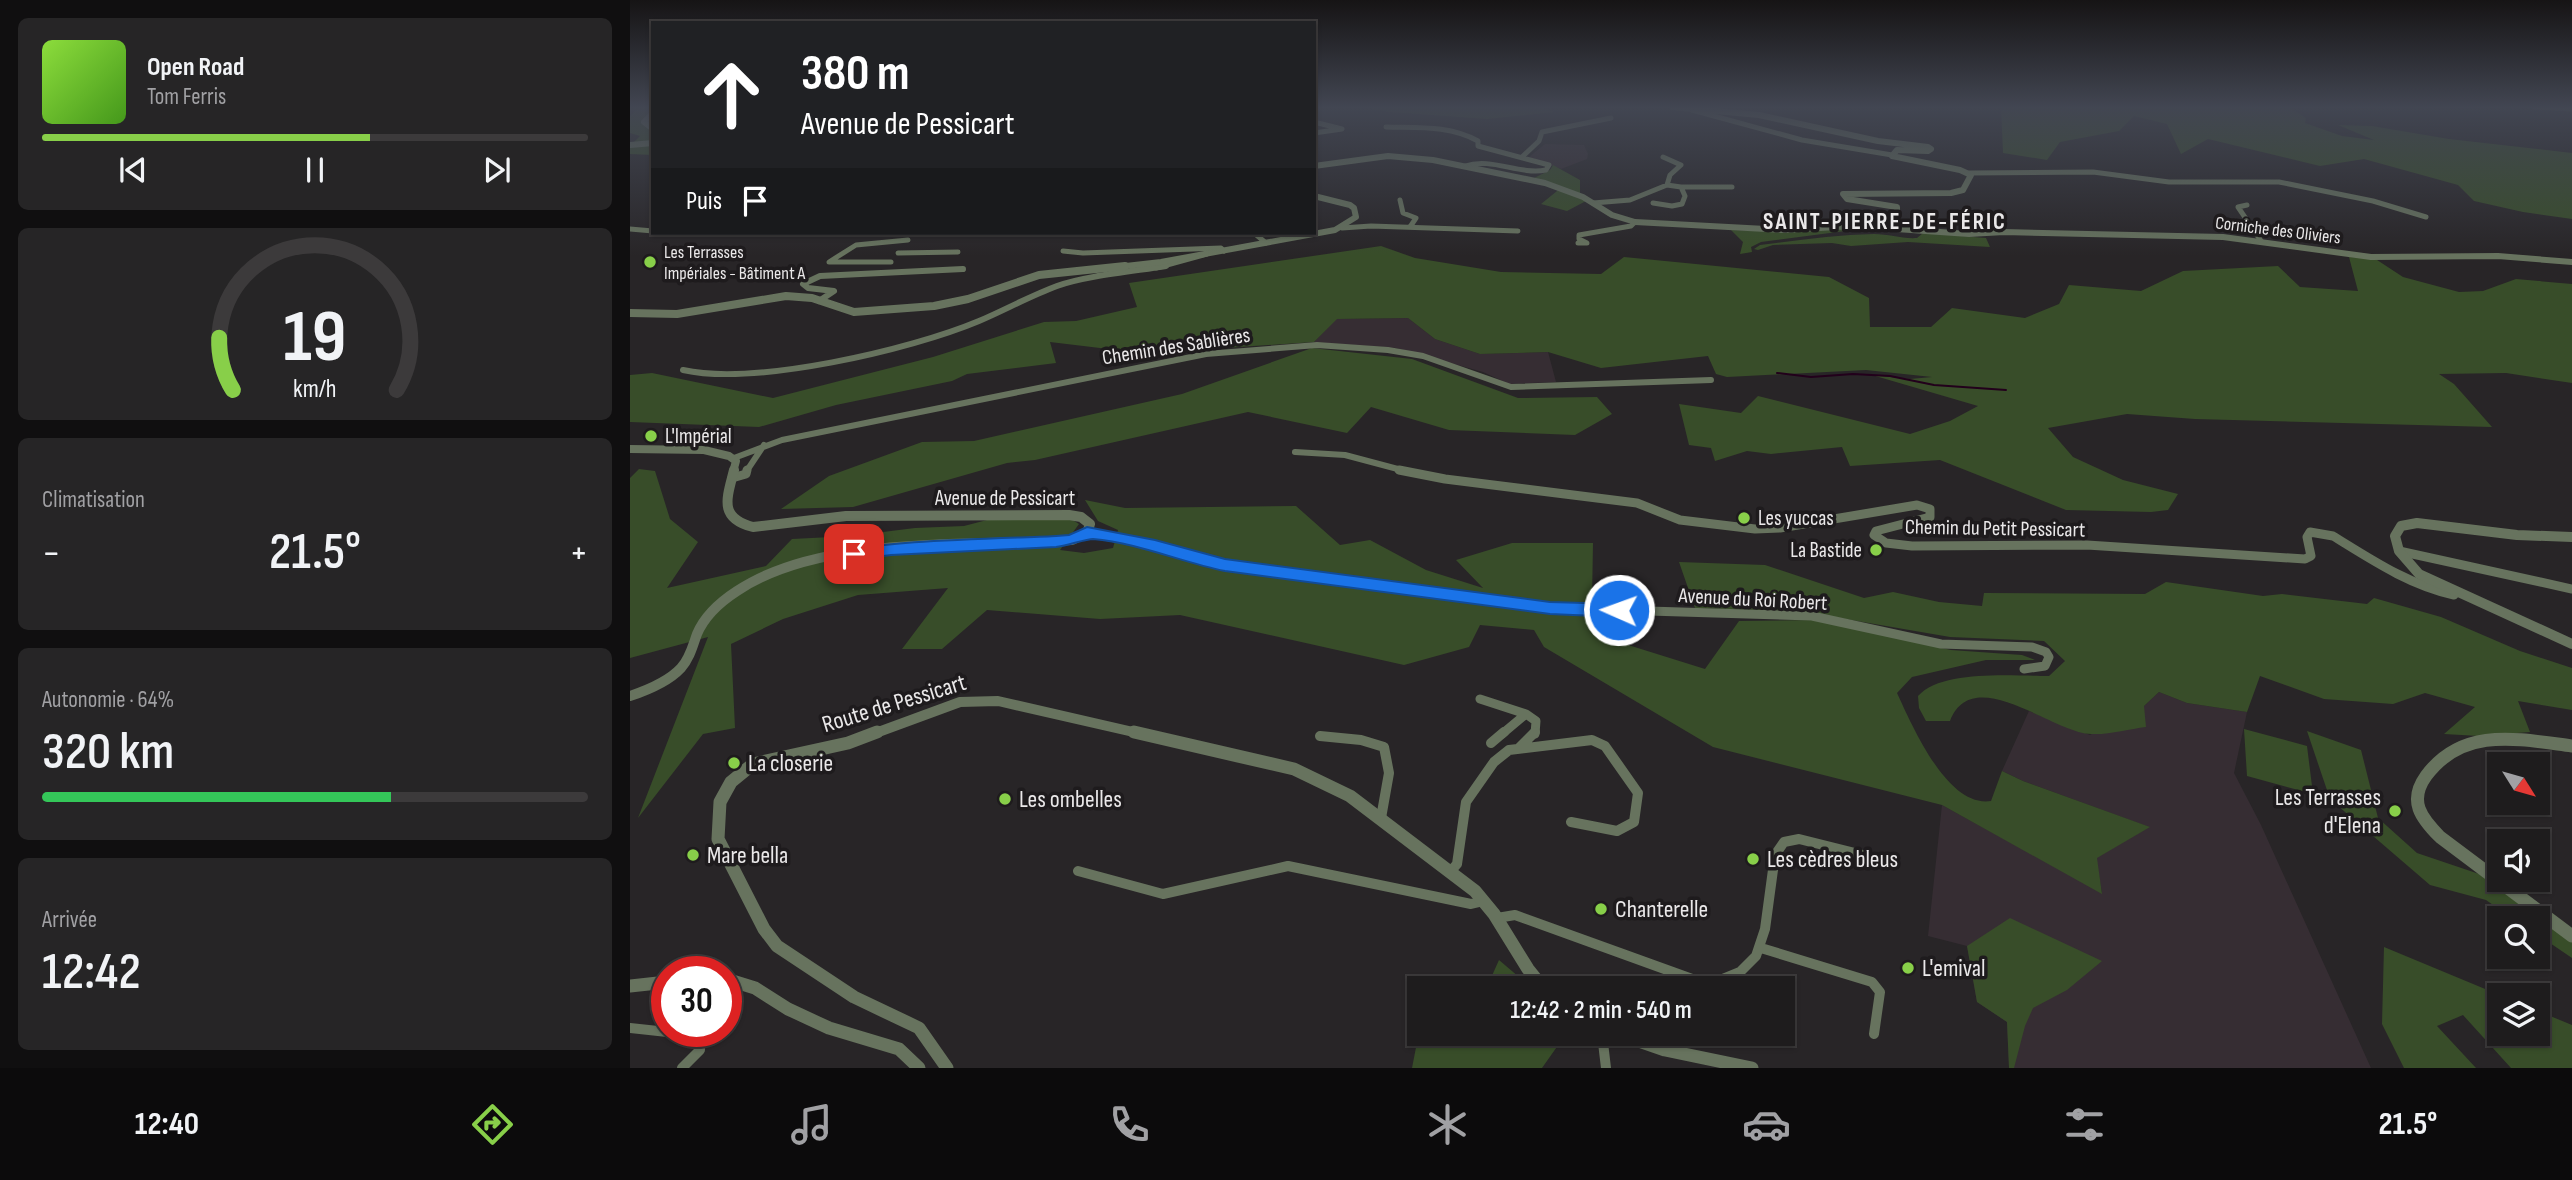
<!DOCTYPE html>
<html lang="fr">
<head>
<meta charset="utf-8">
<style>
  body { margin:0; font-family:"Sofia Sans Condensed",sans-serif; background:#262526; color:#f1f3f6; height:100vh; display:flex; flex-direction:column; font-size:26px; white-space:nowrap }
  * { box-sizing:border-box; margin:0 }
  p { font-size:23px; color:#a1a1a4 }
  .icon { flex:none; width:38px; height:38px; fill:none; stroke:currentColor; stroke-width:2; stroke-linecap:round; stroke-linejoin:round }
  .map { position:relative; flex:1; overflow:hidden }
  .drawer { display:flex; flex-direction:column; gap:18px; padding:18px; background:#100f10; width:630px }
  .drawer>* { flex:none }
  .banner { position:absolute; left:21px; top:21px; width:665px; height:214px; border-radius:0px; box-shadow:0 2px 5px #0004,0 0 0 2px #3c3a3b; background:#202124; color:#fff; overflow:hidden }
  .needle { width:46px; rotate:127deg }
  .buttons { position:absolute; left:1857px; top:752px; display:grid; gap:14px }
  .buttons a { display:grid; place-items:center; width:63px; height:63px; border-radius:0px; background:#1e1c1d; box-shadow:0 2px 5px #0004,0 0 0 2px #3c3a3b; font-size:35px }
  .speed { position:absolute; left:21px; top:956px; display:flex; gap:14px; font-size:35px; font-weight:700; text-align:center }
  .speed>* { display:grid; place-content:center; width:91px; height:91px; border-radius:50%; background:#1e1c1d; box-shadow:0 2px 5px #0004,0 0 0 2px #3c3a3b; line-height:1 }
  .speed .limit { border:10px solid #d22; background:#fff; color:#111 }
  .pin { position:absolute; display:grid; place-items:center; width:60px; height:60px; color:#fff; margin:-30px; border-radius:14px; box-shadow:0 4px 10px #0006 }
  .me { position:absolute; width:77px; margin:-38px; rotate:272deg; stroke-linejoin:round; filter:drop-shadow(0 0 5px #0008) }
  .turn { display:flex; align-items:center; gap:24px; height:147px; padding:0 35px; font-size:32px }
  .turn .icon { width:91px; height:91px; stroke-width:2.5 }
  .turn b { display:block; font-size:49px; line-height:60px }
  .then { display:flex; align-items:center; height:66px; padding:0 35px; background:#0003; gap:14px; font-size:26px }
  .big { font-size:52px; font-weight:600; line-height:1.1 }
  .drawer .widget { flex:1; display:flex; flex-direction:column; justify-content:center; gap:10px; min-width:0; padding:0 24px; border-radius:10px; background:#262526 }
  .drawer .dial { align-items:center; gap:0 }
  .dial svg { height:182px; overflow:visible; fill:none; stroke:#3c3a3b; stroke-width:7; stroke-linecap:round; text-anchor:middle }
  .dial text { fill:#f1f3f6; stroke:none }
  .song { display:flex; align-items:center; gap:21px }
  .cover { width:84px; height:84px; border-radius:10px; background:linear-gradient(135deg,hsl(90 70% 55%),hsl(100 70% 35%)) }
  .played { height:7px; border-radius:4px; background:linear-gradient(90deg,#88cf49 60%,#3c3a3b 60%) }
  .keys { display:flex; justify-content:space-around; direction:ltr }
  .heat { display:flex; justify-content:space-between; align-items:center; font-size:38px; direction:ltr }
  .charge { height:10px; border-radius:5px; background:linear-gradient(90deg,#34c759 64%,#3c3a3b 0) }
  .trip { position:absolute; left:777px; top:976px; width:388px; height:70px; border-radius:0px; background:#1e1c1d; box-shadow:0 2px 5px #0004,0 0 0 2px #3c3a3b; font-weight:600; line-height:70px; text-align:center }
  .menu { display:flex; height:112px; justify-content:space-around; align-items:center; background:#0c0b0c; color:#a1a1a4 }
  .menu .icon { width:49px; height:49px }
  .menu .selected { color:#88cf49 }
  .menu b { font-size:32px; color:#f1f3f6 }
  main { display:flex; flex:1; min-height:0 }
  .map>svg:first-child { display:block }
  .built { fill:#362d33 }
  .green { fill:#384d29 }
  .lines { fill:none; stroke-linecap:round; stroke-linejoin:round }
  .stream { stroke:#22001b; stroke-width:2 }
  .minor-far3 { stroke:#67735e; stroke-width:5 }
  .minor-far2 { stroke:#67735e; stroke-width:6 }
  .minor-far1 { stroke:#67735e; stroke-width:9 }
  .minor { stroke:#67735e; stroke-width:10 }
  .tertiary-far3 { stroke:#67735e; stroke-width:6 }
  .tertiary-far2 { stroke:#67735e; stroke-width:8 }
  .tertiary-far1 { stroke:#67735e; stroke-width:10 }
  .tertiary { stroke:#67735e; stroke-width:13 }
  .route { fill:#1a73e8; stroke:#114b97; stroke-width:2 }
  .poi-dot { fill:#88cf49; stroke:#1e1b1d; stroke-width:2.5 }
  .labels { text-anchor:middle; stroke-width:7; stroke-linejoin:round; paint-order:stroke }
  .far-street-label { font-size:18px; fill:#eae8e9; stroke:#1e1b1d }
  .far-poi-label { font-size:18px; fill:#eae8e9; stroke:#1e1b1d; text-anchor:start }
  .street-label { font-size:21px; fill:#eae8e9; stroke:#1e1b1d }
  .poi-label { font-size:21px; fill:#eae8e9; stroke:#1e1b1d; text-anchor:start }
  .far-district-label { font-size:23px; font-weight:bold; letter-spacing:2px; fill:#eae8e9; stroke:#1e1b1d }
  .near-street-label { font-size:24px; fill:#eae8e9; stroke:#1e1b1d }
  .near-poi-label { font-size:24px; fill:#eae8e9; stroke:#1e1b1d; text-anchor:start }
</style>
</head>
<body>
<main>
<section class="drawer">
<div class="widget">
<div class="song"><i class="cover"></i><div><b>Open Road</b><p>Tom Ferris</p></div></div>
<div class="played"></div>
<div class="keys"><svg class="icon" aria-label="previous" viewBox="0 0 24 24"><path d="M18 5L8 12l10 7zM5 5v14"/></svg><svg class="icon" aria-label="pause" viewBox="0 0 24 24"><path d="M8 5v14M16 5v14"/></svg><svg class="icon" aria-label="next" viewBox="0 0 24 24"><path d="M6 5l10 7-10 7zM19 5v14"/></svg></div>
</div>
<div class="widget dial"><svg viewBox="0 0 100 80">
<path d="M14 69A42 42 0 1 1 86 69"/>
<path d="M14 69A42 42 0 0 1 8 46" stroke="#88cf49"/>
<text x="50" y="56" font-size="32" font-weight="700">19</text>
<text x="50" y="72" font-size="11">km/h</text>
</svg></div>
<div class="widget"><p>Climatisation</p>
<div class="heat"><a>−</a><b class="big">21.5°</b><a>+</a></div>
</div>
<div class="widget"><p>Autonomie · 64%</p><b class="big">320 km</b><div class="charge"></div></div>
<div class="widget"><p>Arrivée</p><b class="big">12:42</b></div>
</section>
<div class="map">
<svg width="1942" height="1068" viewBox="0 0 1942 1068">
  <rect width="100%" height="100%" fill="#282527"/>
  <path class="built" d="M915,144L954,145L958,154L957,159L931,169L899,157Z
    M778,318L805,339L850,354L918,352L926,382L879,384L853,372L766,348L684,342L706,319Z
    M1529,692L1557,703L1617,712L1604,773L1631,825L1741,1068H1379L1377,1022L1347,1002L1337,946L1298,936L1312,805L1472,893L1466,858L1519,827L1393,781L1372,771L1399,711L1460,735L1514,706Z"/>
  <path class="green" d="M1,107H23V155L0,154V146L10,136L0,133V116L5,111Z
    M732,107H911L924,112L857,119L760,112Z
    M1371,107H1659L1676,118L1675,123L1712,136L1744,140L1708,125L1742,126L1819,139L1942,153V219L1893,212L1844,201L1828,185L1734,159L1690,166L1578,139L1551,154L1537,124L1504,116L1489,131L1430,142L1417,160L1373,153Z
    M923,165L950,180V197L956,201L937,211L911,204L932,187L904,178L920,170Z
    M1217,228L1223,230L1131,242L1121,247L1122,252L1110,254L1113,242L1101,230L1165,232Z
    M1293,233L1356,238L1360,247L1278,242L1221,246L1202,243L1143,245L1128,250L1124,249L1130,245C1168,240 1206,235 1244,234C1259,234 1272,239 1287,238Z
    M751,246L785,258L871,272L971,274L994,257L1199,277L1239,298L1240,327H1301L1322,308L1395,318L1429,304L1439,285L1511,291L1553,271L1648,266L1670,287L1728,291L1719,257L1744,258L1773,277L1829,292L1853,291L1886,279L1942,284V383L1876,373L1809,374L1824,384L1862,427L1565,419L1497,414L1418,428L1443,457L1493,480L1548,494L1538,510L1521,512L1436,510L1310,460L1220,466L1212,447L1141,454L1117,451L1085,461L1081,448L1059,445L1049,404L1111,413L1128,396L1280,434L1320,421L1348,406L1242,375L1280,379L1302,377L1236,370L1097,377L1086,374L1078,356L971,368L918,352L850,354L805,339L778,318L707,319L684,342L550,351H495L420,342L426,363L337,374L322,381L206,405L129,427L0,422V375L22,373L143,398L303,357L414,322L446,321L507,307L499,283Z
    M682,348L782,359L888,398L967,397L982,414L945,435L819,430L741,407L717,433L618,412L405,460L377,463L223,507L151,509L199,476L292,442L344,441L552,394Z
    M9,469L25,471L40,519L68,542L37,588L136,566L162,539L221,536L285,528L334,526L357,520L441,519L449,524L430,550L454,553L483,548L488,530L468,521L455,500L495,508L666,506L710,545L740,540L796,570L853,588L826,560L882,543H963L962,600L979,639L1075,669L1109,621L1184,620L1321,650L1392,655L1405,660H1356L1282,677L1267,693C1282,725 1317,808 1361,801L1372,771L1393,781L1520,827L1467,858L1472,894L1312,805L1083,747L914,647L904,630L850,625L839,647L774,665L550,615L470,619L357,610L312,649H272L318,588L228,595L153,619L101,644L105,728L73,734L8,818L78,637L0,658V478Z
    M1049,562L1135,565L1234,598L1263,592L1309,602L1352,606L1354,593L1515,594L1536,582L1633,596L1652,594L1737,604L1744,598L1811,617L1890,651L1942,668V710L1888,701L1900,732L1849,736L1814,734L1845,707L1795,693L1763,704L1694,699L1630,676L1617,712L1557,703L1529,692L1514,706L1516,727C1499,729 1479,735 1461,734C1423,733 1343,662 1320,721H1296L1289,708L1288,696C1312,669 1384,676 1419,676L1435,661L1414,641L1320,637L1169,611L1065,608Z
    M1614,729L1677,746L1683,794L1617,776Z
    M1677,731L1731,750L1748,818L1787,853L1858,877L1942,942V958L1908,935V919H1883L1856,900L1800,885L1700,799Z
    M1380,918L1472,961L1437,990L1403,1008L1395,1026L1384,1068H1379L1377,1022L1347,1002L1337,946Z
    M1754,947L1872,996H1869V1034H1908V1011L1942,1025V1068H1881L1833,1015L1807,1026L1846,1068H1774L1752,1024Z
    M869,960L903,989H856Z
    M789,1032L820,1034L834,1038L836,1034H936L912,1068H782Z"/>
  <g class="lines">
    <path class="stream" d="M1147,373L1181,377L1223,374L1260,376L1304,385L1376,390"/>
    <path class="minor-far3" d="M1905,107L1942,109
      M1062,110L1172,140L1262,155
      M684,122L712,129L684,133
      M756,127C788,128 819,125 848,141V146L919,165L916,170C888,175 862,157 835,166
      M892,157L909,141L912,132L981,118
      M1033,157L1051,165L1040,175L1037,185
      M1339,173L1463,172L1539,182H1649L1743,201L1796,217
      M1051,187H1102
      M770,200L773,213L786,218L780,227
      M963,203L1000,200L1037,185L1051,187L1055,196L1052,204L1042,206L1023,203
      M1617,205L1608,207L1631,241
      M712,228L741,226L888,231
      M0,229L23,231
      M32,233H58
      M624,233L636,243
      M948,243H957L949,239V235L1001,226L1005,222
      M433,251L453,253L591,248L594,251
      M268,253L328,252
      M261,262H199L226,245L278,240
      M526,268L577,254"/>
    <path class="minor-far2" d="M189,301L204,291L178,288L173,284L190,276L333,269
      M53,370C125,386 280,350 349,321C375,310 400,296 427,286C454,276 505,271 536,266
      M665,452L715,455L779,472
      M104,458L152,440L576,354L687,345L758,350L793,356L881,387L1081,380
      M116,472L134,445"/>
    <path class="minor-far1" d="M769,470L815,479L1007,503L1050,520L1125,529L1150,528L1287,505L1300,509V517L1246,531L1244,535L1256,543L1282,546L1457,545L1675,559L1681,556L1677,537L1680,532L1703,536C1742,560 1779,585 1824,595L1826,592
      M102,478L116,474L117,470
      M457,533L525,545L571,561L595,565L920,608L1182,616L1311,644L1402,647L1416,652L1419,657L1415,666L1394,669
      M1769,551L1942,589
      M850,699L896,714L906,721L905,734
      M872,734L896,714"/>
    <path class="minor" d="M690,736L731,740L754,747L759,773L751,818
      M861,743L874,732
      M888,749L905,732
      M448,871L533,894L658,866L841,904L854,901
      M820,872L827,864L836,802L864,762L879,750L962,740L975,746L1008,793L1004,822L987,831L941,822
      M867,918L885,915L1076,984L1088,981L1110,972L1126,956L1135,929L1145,855L1154,842L1169,839L1261,862
      M1131,948L1242,982L1250,992L1244,1034
      M0,1028L65,1035L69,1038L70,1050L52,1068
      M972,1034L976,1068"/>
    <path class="tertiary-far3" d="M1042,107L1129,115L1248,141L1298,147L1301,149L1298,151L1267,150L1262,156L1330,170L1341,175L1333,190L1321,193L1213,194L1217,199L1267,207V228
      M23,113L14,122L23,129
      M0,145L23,143
      M684,166L758,156L803,160L915,183L953,197L982,215L1005,222L1154,230L1223,226L1339,234L1374,232L1593,237L1741,257L1868,256L1942,262
      M478,268L531,262L705,230L726,217L724,208L720,205L684,196"/>
    <path class="tertiary-far2" d="M0,313L47,314L156,296L182,298L224,312L304,306L338,299L409,275L495,266
      M0,449L74,450L99,456L106,461L103,472"/>
    <path class="tertiary-far1" d="M1942,537L1887,535L1787,523L1771,526L1765,536L1769,551L1789,574L1942,644
      M0,696C18,690 38,682 51,668C60,658 63,645 67,634C75,615 90,602 107,591C192,534 341,547 442,540L457,533L460,524L451,517L439,515L216,516L123,527C88,518 97,498 104,470
      M243,734L330,702L368,701L512,734"/>
    <path class="tertiary" d="M247,732L218,743L123,764L101,782L90,802L88,839L134,929L147,946L224,997L289,1028L317,1068
      M504,732L664,769L720,796L845,891L864,914L898,969L914,989
      M1942,746C1888,739 1833,726 1796,776C1778,801 1791,818 1810,837L1942,936
      M96,979L125,988L158,1009L199,1028L269,1049L289,1068
      M0,986L37,982
      M989,1034L1035,1050L1122,1068"/>
  </g>
  <linearGradient id="sky" x2="0" y2="1"><stop stop-color="#161415"/><stop offset="0.42" stop-color="#424652"/><stop offset="1" stop-color="#424652" stop-opacity="0"/></linearGradient>
  <rect width="1942" height="256" fill="url(#sky)"/>
  <path class="route" d="M457,527L525,540L595,559L920,602L989,604L996,606L998,610L996,615L989,617L920,614L595,571C551,562 508,543 463,539C456,539 436,546 426,547L261,555L224,560L216,554C227,540 397,538 426,536L439,535Z"/>
  <g class="poi-dot">
    <circle cx="20" cy="262" r="7"/>
    <circle cx="21" cy="436" r="7"/>
    <circle cx="1114" cy="518" r="7"/>
    <circle cx="1246" cy="550" r="7"/>
    <circle cx="104" cy="763" r="7"/>
    <circle cx="375" cy="799" r="7"/>
    <circle cx="1765" cy="811" r="7"/>
    <circle cx="63" cy="855" r="7"/>
    <circle cx="1123" cy="859" r="7"/>
    <circle cx="971" cy="909" r="7"/>
    <circle cx="1278" cy="968" r="7"/>
  </g>
  <g class="labels">
    <g class="far-street-label">
      <text transform="translate(1648 230) rotate(7)" y="6">Corniche des Oliviers</text>
    </g>
    <g class="far-poi-label">
      <text x="34" y="258">Les Terrasses<tspan x="34" dy="21">Impériales - Bâtiment A</tspan></text>
    </g>
    <g class="street-label">
      <text transform="translate(546 346) rotate(-9)" y="7">Chemin des Sablières</text>
      <text x="375" y="505">Avenue de Pessicart</text>
      <text transform="translate(1365 528) rotate(1)" y="7">Chemin du Petit Pessicart</text>
      <text transform="translate(1123 599) rotate(3)" y="7">Avenue du Roi Robert</text>
    </g>
    <g class="poi-label">
      <text x="35" y="443">L'Impérial</text>
      <text x="1128" y="525">Les yuccas</text>
      <text x="1232" y="557" text-anchor="end">La Bastide</text>
    </g>
    <g class="far-district-label">
      <text x="1255" y="229">SAINT-PIERRE-DE-FÉRIC</text>
    </g>
    <g class="near-street-label">
      <text transform="translate(264 703) rotate(-17)" y="8">Route de Pessicart</text>
    </g>
    <g class="near-poi-label">
      <text x="118" y="771">La closerie</text>
      <text x="1751" y="805" text-anchor="end">Les Terrasses<tspan x="1751" dy="28">d'Elena</tspan></text>
      <text x="389" y="807">Les ombelles</text>
      <text x="77" y="863">Mare bella</text>
      <text x="1137" y="867">Les cèdres bleus</text>
      <text x="985" y="917">Chanterelle</text>
      <text x="1292" y="976">L'emival</text>
    </g>
  </g>
</svg>
<div class="buttons">
<a><svg class="needle" viewBox="-14 -14 28 28"><path d="M0-13l5 13h-10z" fill="#e53935"/><path d="M0 13l5-13h-10z" fill="#a1a1a4"/></svg></a>
<a><svg class="icon" aria-label="sound" viewBox="0 0 24 24"><path d="M4 9h4l5-4v14l-5-4H4zM17 9q2 3 0 6"/></svg></a>
<a><svg class="icon" aria-label="search" viewBox="0 0 24 24"><circle cx="10" cy="10" r="6"/><path d="M15 15l6 6"/></svg></a>
<a><svg class="icon" aria-label="layers" viewBox="0 0 24 24"><path d="M12 4l9 5-9 5-9-5zM3 14l9 5 9-5"/></svg></a>
</div>
<div class="speed"><div class="limit">30</div></div>
<div class="pin" style="left:224px;top:554px;background:#d93025"><svg class="icon" aria-label="arrive" viewBox="0 0 24 24"><path d="M6 21V4h12l-3 4 3 4H6"/></svg></div>
<svg class="me" style="left:989px;top:610px" viewBox="-20 -20 40 40"><circle r="17" fill="#1a73e8" stroke="#fff" stroke-width="3"/><path d="M0-11L8 9 0 5-8 9z" fill="#fff"/></svg>
<div class="trip">12:42 · 2 min · 540 m</div>
<div class="banner">
<div class="turn"><svg class="icon" aria-label="ahead" viewBox="0 0 24 24"><path d="M12 20V5M6 11l6-6 6 6"/></svg><div><b>380 m</b>Avenue de Pessicart</div></div>
<div class="then">Puis<svg class="icon" aria-label="arrive" viewBox="0 0 24 24"><path d="M6 21V4h12l-3 4 3 4H6"/></svg></div>
</div>
</div>
</main>
<nav class="menu">
<b>12:40</b>
<svg class="icon selected" aria-label="directions" viewBox="0 0 24 24"><path d="M12 3l9 9-9 9-9-9zM9 14v-3h6M13 9l2 2-2 2"/></svg>
<svg class="icon" aria-label="music" viewBox="0 0 24 24"><path d="M9 18V5l10-2v13"/><circle cx="6" cy="18" r="3"/><circle cx="16" cy="16" r="3"/></svg>
<svg class="icon" aria-label="phone" viewBox="0 0 24 24"><path d="M5 4h4l2 5-3 2q2 4 5 5l2-3 5 2v4C11 20 4 13 5 4z"/></svg>
<svg class="icon" aria-label="climate" viewBox="0 0 24 24"><path d="M12 3v18M4 7l16 10M4 17L20 7"/></svg>
<svg class="icon" aria-label="car" viewBox="0 0 24 24"><path d="M5 17H2v-5l4-1 3-4h7l3 4 3 1v5h-3M9 17h6M6 11h13"/><circle cx="7" cy="17" r="2"/><circle cx="17" cy="17" r="2"/></svg>
<svg class="icon" aria-label="filters" viewBox="0 0 24 24"><path d="M4 7h16M4 17h16"/><circle cx="9" cy="7" r="2"/><circle cx="15" cy="17" r="2"/></svg>
<b>21.5°</b>
</nav>
</body>
</html>
